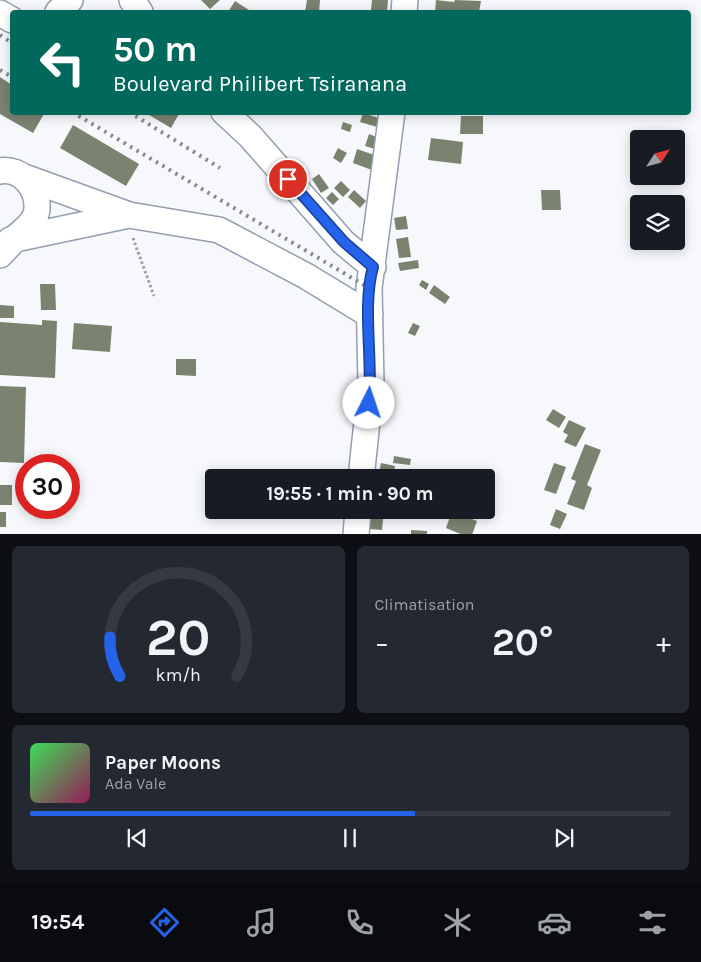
<!DOCTYPE html>
<html lang="fr">
<head>
<meta charset="utf-8">
<style>
  body { margin:0; font-family:Karla,sans-serif; background:#242831; color:#f1f3f6; height:100vh; display:flex; flex-direction:column; font-size:19px; white-space:nowrap }
  * { box-sizing:border-box; margin:0 }
  p { font-size:16px; color:#9ea1a6 }
  .icon { flex:none; width:28px; height:28px; fill:none; stroke:currentColor; stroke-width:2; stroke-linecap:round; stroke-linejoin:round }
  .map { position:relative; height:534px; overflow:hidden }
  .sheet { display:flex; flex-direction:column; gap:12px; padding:12px; background:#0d0f14; flex:1 }
  .sheet>* { flex:none }
  .top-card { position:absolute; left:10px; top:10px; width:681px; height:105px; border-radius:5px; box-shadow:0 2px 12px #0003; background:#00695c; color:#fff; overflow:hidden }
  .needle { width:32px; rotate:54deg }
  .buttons { position:absolute; left:630px; top:130px; display:grid; gap:10px }
  .buttons a { display:grid; place-items:center; width:55px; height:55px; border-radius:5px; background:#171b24; box-shadow:0 2px 12px #0003; font-size:25px }
  .speed { position:absolute; left:15px; top:454px; display:flex; gap:10px; font-size:25px; font-weight:700; text-align:center }
  .speed>* { display:grid; place-content:center; width:65px; height:65px; border-radius:50%; background:#171b24; box-shadow:0 2px 12px #0003; line-height:1 }
  .speed .limit { border:8px solid #d22; background:#fff; color:#111 }
  .pin { position:absolute; display:grid; place-items:center; width:42px; height:42px; color:#fff; margin:-21px; border:2px solid #fff; border-radius:50%; box-shadow:0 1px 5px #0007 }
  .me { position:absolute; width:55px; margin:-28px; rotate:4deg; stroke-linejoin:round; filter:drop-shadow(0 0 4px #0008) }
  .turn { display:flex; align-items:center; gap:18px; height:105px; padding:0 20px; font-size:22px }
  .turn .icon { width:65px; height:65px; stroke-width:2.5 }
  .turn b { display:block; font-size:35px; line-height:42px }
  .big { font-size:38px; font-weight:700; line-height:1.1 }
  .sheet .widget { flex:1; display:flex; flex-direction:column; justify-content:center; gap:8px; min-width:0; padding:0 18px; border-radius:8px; background:#242831 }
  .sheet .dial { align-items:center; gap:0 }
  .dial svg { height:130px; overflow:visible; fill:none; stroke:#363941; stroke-width:7; stroke-linecap:round; text-anchor:middle }
  .dial text { fill:#f1f3f6; stroke:none }
  .song { display:flex; align-items:center; gap:15px }
  .cover { width:60px; height:60px; border-radius:8px; background:linear-gradient(135deg,hsl(130 70% 55%),hsl(330 70% 35%)) }
  .played { height:5px; border-radius:2px; background:linear-gradient(90deg,#2563eb 60%,#363941 60%) }
  .keys { display:flex; justify-content:space-around; direction:ltr }
  .heat { display:flex; justify-content:space-between; align-items:center; font-size:28px; direction:ltr }
  .sheet .tiles { flex:1; display:grid; gap:12px; grid-template-columns:1fr 1fr }
  .widget:last-child { grid-column:span 2 }
  .trip { position:absolute; left:205px; top:469px; width:290px; height:50px; border-radius:5px; background:#171b24; box-shadow:0 2px 12px #0003; font-weight:700; line-height:50px; text-align:center }
  .menu { display:flex; height:80px; justify-content:space-around; align-items:center; background:#090b0e; color:#9ea1a6 }
  .menu .icon { width:35px; height:35px }
  .menu .current { color:#2563eb }
  .menu b { font-size:22px; color:#f1f3f6 }
  .map>svg:first-child { display:block }
  .building { fill:#7a8370 }
  .lines { fill:none; stroke-linecap:round; stroke-linejoin:round }
  .minor-casing { stroke:#949eb1; stroke-width:28 }
  .path { stroke:#9c9ea3; stroke-width:3; stroke-dasharray:2.5 2.5; stroke-linecap:butt }
  .minor { stroke:#fff; stroke-width:25 }
  .rail { stroke:#86898e; stroke-width:4; stroke-dasharray:2.5 5; stroke-linecap:butt }
  .route-casing { stroke:#184099; stroke-width:12 }
  .route { stroke:#2563eb; stroke-width:9 }
</style>
</head>
<body>
<div class="map">
<svg width="701" height="535" viewBox="0 0 701 535">
  <rect width="100%" height="100%" fill="#f6f8fc"/>
  <path class="building" d="M201,0H220L210,9Z
    M307,0H320L319,12H305Z
    M372,0H388L387,12L371,10Z
    M436,0L454,2L455,0L481,1L479,12H435Z
    M235,1L249,10L247,12H228Z
    M0,77L12,85V112H45L33,133L0,114Z
    M144,112H180L171,128Z
    M363,113L379,118L377,127L360,122Z
    M461,116H483V134H460Z
    M343,122L352,125L350,132L341,129Z
    M73,125L139,164L126,186L60,148Z
    M369,134L379,138L375,149L365,146Z
    M431,138L463,142L461,164L428,160Z
    M338,148L347,153L341,163L333,158Z
    M357,149L377,156L372,170L353,163Z
    M319,174L329,188L321,193L312,179Z
    M341,181L350,190L343,197L334,188Z
    M354,190L366,201L360,208L348,197Z
    M541,190H560L561,210H542Z
    M332,192L339,199L333,205L326,198Z
    M406,216L408,229L396,230L394,218Z
    M408,237L411,257L399,258L396,239Z
    M418,260L419,268L400,271L398,263Z
    M422,280L429,284L426,290L419,285Z
    M40,284H55L56,310H41Z
    M434,285L450,297L445,304L429,293Z
    M0,305L14,306V318H0Z
    M42,320L57,321L55,378L0,375V322L42,325Z
    M74,323L112,326L110,352L72,349Z
    M413,323L420,326L415,336L408,333Z
    M176,359H196V376L176,375Z
    M0,386L26,387L24,463L0,462Z
    M553,409L566,417L559,428L546,420Z
    M569,420L586,428L576,447L564,442L568,435L563,432Z
    M585,444L601,450L587,485L592,488L584,510L567,504L576,481L571,479Z
    M394,456L411,459L410,465L393,463Z
    M381,463L395,466L393,478H378Z
    M554,463L566,467L556,494L544,490Z
    M0,485H12V505H0Z
    M556,509L567,514L560,529L550,525Z
    M371,510H384L382,530L369,529Z
    M452,511L477,521L472,535H463L446,528Z
    M0,512H6V527H0Z
    M411,530L427,531V535H411Z"/>
  <g class="lines">
    <defs>
      <path id="minor" d="M132,0L140,12
        M58,12L70,0
        M404,12L405,0
        M0,13L12,20
        M224,112L250,136L343,242L373,267
        M0,171C21,167 38,188 37,208C37,218 30,225 23,231C19,235 16,238 10,240
        M24,177L129,215L219,230L306,276L370,315
        M0,255L15,239L129,215
        M361,478L371,384L369,288L392,112
        M356,535L358,510"/>
    </defs>
    <use href="#minor" class="minor-casing"/>
    <path class="path" d="M133,238L154,296"/>
    <use href="#minor" class="minor"/>
    <path class="rail" d="M0,35L12,43
      M0,70L12,77
      M72,112L369,288
      M129,112L220,168"/>
  </g>
  <g class="lines">
    <defs>
      <path id="route" d="M288,179L344,242L373,267C362,306 373,360 369,403"/>
    </defs>
    <use href="#route" class="route-casing"/>
    <use href="#route" class="route"/>
  </g>
</svg>
<div class="buttons">
<a><svg class="needle" viewBox="-14 -14 28 28"><path d="M0-13l5 13h-10z" fill="#e53935"/><path d="M0 13l5-13h-10z" fill="#9ea1a6"/></svg></a>
<a><svg class="icon" aria-label="layers" viewBox="0 0 24 24"><path d="M12 4l9 5-9 5-9-5zM3 14l9 5 9-5"/></svg></a>
</div>
<div class="speed"><div class="limit">30</div></div>
<div class="pin" style="left:288px;top:179px;background:#d93025"><svg class="icon" aria-label="arrive" viewBox="0 0 24 24"><path d="M6 21V4h12l-3 4 3 4H6"/></svg></div>
<svg class="me" style="left:369px;top:403px" viewBox="-20 -20 40 40"><circle r="19" fill="#fff"/><path d="M0-13L10 11 0 6-10 11z" fill="#2563eb"/></svg>
<div class="trip">19:55 · 1 min · 90 m</div>
<div class="top-card">
<div class="turn"><svg class="icon" aria-label="left" viewBox="0 0 24 24"><path d="M17 20v-9H6M10 6l-5 5 5 5"/></svg><div><b>50 m</b>Boulevard Philibert Tsiranana</div></div>
</div>
</div>
<section class="sheet">
<div class="tiles">
<div class="widget dial"><svg viewBox="0 0 100 80">
<path d="M14 69A42 42 0 1 1 86 69"/>
<path d="M14 69A42 42 0 0 1 8 45" stroke="#2563eb"/>
<text x="50" y="56" font-size="32" font-weight="700">20</text>
<text x="50" y="72" font-size="11">km/h</text>
</svg></div>
<div class="widget"><p>Climatisation</p>
<div class="heat"><a>−</a><b class="big">20°</b><a>+</a></div>
</div>
<div class="widget">
<div class="song"><i class="cover"></i><div><b>Paper Moons</b><p>Ada Vale</p></div></div>
<div class="played"></div>
<div class="keys"><svg class="icon" aria-label="previous" viewBox="0 0 24 24"><path d="M18 5L8 12l10 7zM5 5v14"/></svg><svg class="icon" aria-label="pause" viewBox="0 0 24 24"><path d="M8 5v14M16 5v14"/></svg><svg class="icon" aria-label="next" viewBox="0 0 24 24"><path d="M6 5l10 7-10 7zM19 5v14"/></svg></div>
</div>
</div>
</section>
<nav class="menu">
<b>19:54</b>
<svg class="icon current" aria-label="directions" viewBox="0 0 24 24"><path d="M12 3l9 9-9 9-9-9zM9 14v-3h6M13 9l2 2-2 2"/></svg>
<svg class="icon" aria-label="music" viewBox="0 0 24 24"><path d="M9 18V5l10-2v13"/><circle cx="6" cy="18" r="3"/><circle cx="16" cy="16" r="3"/></svg>
<svg class="icon" aria-label="phone" viewBox="0 0 24 24"><path d="M5 4h4l2 5-3 2q2 4 5 5l2-3 5 2v4C11 20 4 13 5 4z"/></svg>
<svg class="icon" aria-label="climate" viewBox="0 0 24 24"><path d="M12 3v18M4 7l16 10M4 17L20 7"/></svg>
<svg class="icon" aria-label="car" viewBox="0 0 24 24"><path d="M5 17H2v-5l4-1 3-4h7l3 4 3 1v5h-3M9 17h6M6 11h13"/><circle cx="7" cy="17" r="2"/><circle cx="17" cy="17" r="2"/></svg>
<svg class="icon" aria-label="filters" viewBox="0 0 24 24"><path d="M4 7h16M4 17h16"/><circle cx="9" cy="7" r="2"/><circle cx="15" cy="17" r="2"/></svg>
</nav>
</body>
</html>
